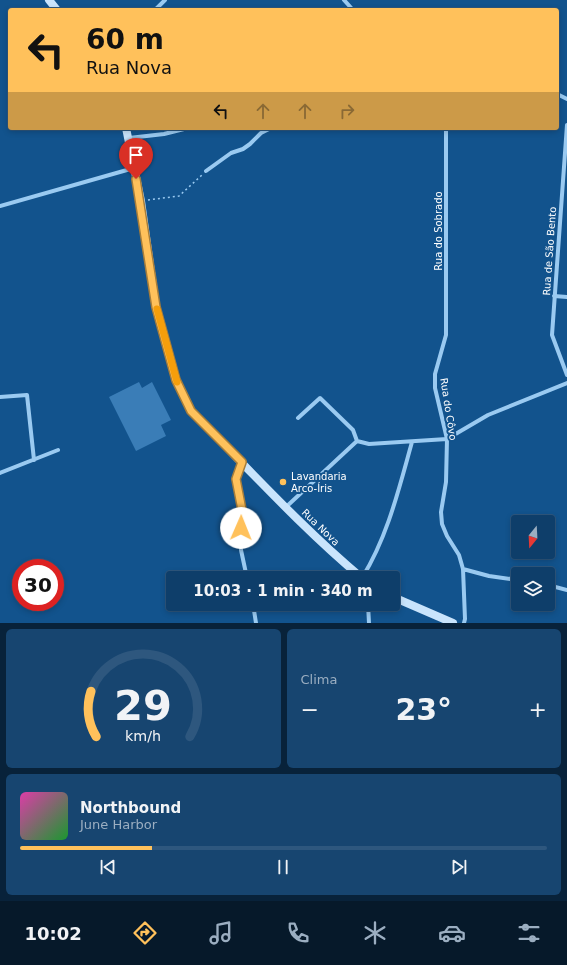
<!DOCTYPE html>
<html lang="pt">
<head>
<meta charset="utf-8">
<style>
  body { margin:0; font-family:"DejaVu Sans",sans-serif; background:#174570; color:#f1f3f6; height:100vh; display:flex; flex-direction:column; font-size:15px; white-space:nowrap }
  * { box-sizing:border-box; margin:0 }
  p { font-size:13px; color:#9baec1 }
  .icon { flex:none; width:22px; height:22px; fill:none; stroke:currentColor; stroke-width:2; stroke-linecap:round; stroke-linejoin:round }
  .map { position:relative; height:623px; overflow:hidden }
  .panel { display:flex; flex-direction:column; gap:6px; padding:6px; background:#08223a; flex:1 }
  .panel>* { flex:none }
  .banner { position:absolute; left:8px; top:8px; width:551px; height:122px; border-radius:4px; box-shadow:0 2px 6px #0003,0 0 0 1px #2e577e; background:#ffc15b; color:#111; overflow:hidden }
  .needle { width:26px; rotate:198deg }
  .fabs { position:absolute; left:511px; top:515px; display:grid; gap:8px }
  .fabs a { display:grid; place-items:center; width:44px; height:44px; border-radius:4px; background:#0e3e6a; box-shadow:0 2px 6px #0003,0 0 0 1px #2e577e; font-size:20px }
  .speed { position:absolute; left:12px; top:559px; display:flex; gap:8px; font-size:20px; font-weight:700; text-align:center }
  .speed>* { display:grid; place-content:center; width:52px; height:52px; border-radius:50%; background:#0e3e6a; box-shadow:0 2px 6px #0003,0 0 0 1px #2e577e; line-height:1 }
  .speed .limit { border:6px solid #d22; background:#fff; color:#111 }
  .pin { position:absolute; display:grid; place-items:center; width:34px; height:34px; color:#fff; margin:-41px -17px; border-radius:50% 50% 50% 0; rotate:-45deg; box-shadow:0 0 4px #0007 }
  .pin .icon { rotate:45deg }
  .me { position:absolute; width:44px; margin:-22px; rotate:1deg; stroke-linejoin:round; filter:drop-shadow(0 0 3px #0008) }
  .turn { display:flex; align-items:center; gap:14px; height:84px; padding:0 12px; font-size:18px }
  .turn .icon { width:52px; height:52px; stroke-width:2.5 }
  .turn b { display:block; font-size:28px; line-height:34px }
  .lanes { display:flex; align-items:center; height:38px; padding:0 12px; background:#0003; justify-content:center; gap:20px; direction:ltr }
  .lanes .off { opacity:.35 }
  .big { font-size:30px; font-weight:800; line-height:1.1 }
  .panel .widget { flex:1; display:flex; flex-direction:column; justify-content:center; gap:6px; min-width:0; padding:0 14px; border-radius:6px; background:#174570 }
  .panel .dial { align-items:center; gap:0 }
  .dial svg { height:104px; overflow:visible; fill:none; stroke:#2e577e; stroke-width:7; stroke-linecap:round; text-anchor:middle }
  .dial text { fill:#f1f3f6; stroke:none }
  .song { display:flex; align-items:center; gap:12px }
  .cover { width:48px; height:48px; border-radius:6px; background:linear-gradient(135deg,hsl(320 70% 55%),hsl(130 70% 35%)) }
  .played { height:4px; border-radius:2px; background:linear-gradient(90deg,#ffc15b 25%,#2e577e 25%) }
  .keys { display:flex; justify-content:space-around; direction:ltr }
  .heat { display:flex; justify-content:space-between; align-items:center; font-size:22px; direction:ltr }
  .panel .tiles { flex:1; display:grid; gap:6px; grid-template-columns:1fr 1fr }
  .widget:last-child { grid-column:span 2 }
  .trip { position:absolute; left:166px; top:571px; width:234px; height:40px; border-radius:4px; background:#0e3e6a; box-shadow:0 2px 6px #0003,0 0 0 1px #2e577e; font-weight:800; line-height:40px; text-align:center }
  .dock { display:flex; height:64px; justify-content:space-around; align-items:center; background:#06192a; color:#9baec1 }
  .dock .icon { width:28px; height:28px }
  .dock .current { color:#ffc15b }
  .dock b { font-size:18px; color:#f1f3f6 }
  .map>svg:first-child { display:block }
  .building { fill:#3a7db7 }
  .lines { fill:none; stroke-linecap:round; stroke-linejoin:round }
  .path { stroke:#9acaf1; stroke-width:1.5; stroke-dasharray:2 3; stroke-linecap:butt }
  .street { stroke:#9acaf1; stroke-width:4 }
  .secondary { stroke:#c9e4fc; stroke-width:8 }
  .route-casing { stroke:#a67d3b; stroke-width:10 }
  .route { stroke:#ffc15b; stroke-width:7 }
  .slow { stroke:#f59e0b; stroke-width:7 }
  .poi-dot { fill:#ffc15b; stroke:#12538d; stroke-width:1.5 }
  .labels { text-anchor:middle; stroke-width:4; stroke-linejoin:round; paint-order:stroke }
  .street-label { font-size:10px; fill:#fff; stroke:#12538d }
  .poi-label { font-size:10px; fill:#fff; stroke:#12538d; text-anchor:start }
</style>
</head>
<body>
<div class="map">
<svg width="567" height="623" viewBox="0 0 567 623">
  <rect width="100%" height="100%" fill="#12538d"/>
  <path class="building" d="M139,382L142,388L152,382L171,420L161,425L166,436L136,451L109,397Z"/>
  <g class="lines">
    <path class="path" d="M148,200L179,196L202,175"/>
    <path class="street" d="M344,0L353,10
      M155,10L165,0
      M557,94L567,99
      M567,125L552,335L567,375
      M446,128V335L435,374V388L447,439L446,482L441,512L442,524L447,536L459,555L463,569L489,576L518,580
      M129,138L164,134L188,128
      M206,171L231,153L243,149L250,144L261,133L271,128
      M0,206L134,168
      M554,296L567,297
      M0,397L27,395L34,460
      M298,418L320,398L353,430L357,441
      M357,441L369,444L447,439L488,415L567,383
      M241,462L236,479L241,510V550L247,578
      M0,473L58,450
      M286,507L357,441
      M463,569L465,619L464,623
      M362,578C388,536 399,488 412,442
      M548,585L567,590
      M253,604L256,623
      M368,604L369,623"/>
    <path class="secondary" d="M49,0L57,10
      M126,128L141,201L156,307L176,380L191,411C247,467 301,527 362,578
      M393,597L453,623"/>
  </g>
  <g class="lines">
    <defs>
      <path id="route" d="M136,179L156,307L176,380L191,411L242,462L236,479L242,510L241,528"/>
    </defs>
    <use href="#route" class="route-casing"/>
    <use href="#route" class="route"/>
    <path class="slow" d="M157,309L177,382"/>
  </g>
  <circle class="poi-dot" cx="283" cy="482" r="4"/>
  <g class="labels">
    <g class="street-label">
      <text transform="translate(438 231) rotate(-90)" y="4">Rua do Sobrado</text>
      <text transform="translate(549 251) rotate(-86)" y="4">Rua de São Bento</text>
      <text transform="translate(449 409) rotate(81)" y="4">Rua do Côvo</text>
      <text transform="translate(321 527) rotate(44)" y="4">Rua Nova</text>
    </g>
    <g class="poi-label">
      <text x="291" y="480">Lavandaria<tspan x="291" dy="12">Arco-Íris</tspan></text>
    </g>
  </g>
</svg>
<div class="fabs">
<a><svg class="needle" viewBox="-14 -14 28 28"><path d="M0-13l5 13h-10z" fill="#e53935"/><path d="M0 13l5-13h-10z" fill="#9baec1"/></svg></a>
<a><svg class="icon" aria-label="layers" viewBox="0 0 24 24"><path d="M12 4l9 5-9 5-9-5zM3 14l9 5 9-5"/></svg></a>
</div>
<div class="speed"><div class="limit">30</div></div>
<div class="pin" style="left:136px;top:179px;background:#d93025"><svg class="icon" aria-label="arrive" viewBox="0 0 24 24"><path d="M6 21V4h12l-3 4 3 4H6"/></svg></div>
<svg class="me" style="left:241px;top:528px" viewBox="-20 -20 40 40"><circle r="19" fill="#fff"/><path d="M0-13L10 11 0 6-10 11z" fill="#ffc15b"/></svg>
<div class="trip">10:03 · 1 min · 340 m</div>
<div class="banner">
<div class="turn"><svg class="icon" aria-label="left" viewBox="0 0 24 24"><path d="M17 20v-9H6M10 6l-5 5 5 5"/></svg><div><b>60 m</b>Rua Nova</div></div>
<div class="lanes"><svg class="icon" aria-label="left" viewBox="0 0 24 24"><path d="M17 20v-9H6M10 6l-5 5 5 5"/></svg><svg class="icon off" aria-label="ahead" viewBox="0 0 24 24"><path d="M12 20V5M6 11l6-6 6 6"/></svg><svg class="icon off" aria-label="ahead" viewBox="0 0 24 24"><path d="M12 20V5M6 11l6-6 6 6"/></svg><svg class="icon off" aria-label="right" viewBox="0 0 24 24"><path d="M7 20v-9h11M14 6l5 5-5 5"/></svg></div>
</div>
</div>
<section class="panel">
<div class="tiles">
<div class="widget dial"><svg viewBox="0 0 100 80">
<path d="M14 69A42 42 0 1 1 86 69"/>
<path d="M14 69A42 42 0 0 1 10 34" stroke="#ffc15b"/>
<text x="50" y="56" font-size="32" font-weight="700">29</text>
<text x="50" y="72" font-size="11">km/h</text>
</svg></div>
<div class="widget"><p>Clima</p>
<div class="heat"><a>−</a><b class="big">23°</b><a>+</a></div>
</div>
<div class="widget">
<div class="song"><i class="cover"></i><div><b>Northbound</b><p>June Harbor</p></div></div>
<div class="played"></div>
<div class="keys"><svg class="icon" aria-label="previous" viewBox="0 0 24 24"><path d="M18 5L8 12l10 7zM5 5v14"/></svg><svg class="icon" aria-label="pause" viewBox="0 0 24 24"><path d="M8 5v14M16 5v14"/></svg><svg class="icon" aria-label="next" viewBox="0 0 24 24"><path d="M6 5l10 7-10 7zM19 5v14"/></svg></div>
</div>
</div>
</section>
<nav class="dock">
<b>10:02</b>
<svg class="icon current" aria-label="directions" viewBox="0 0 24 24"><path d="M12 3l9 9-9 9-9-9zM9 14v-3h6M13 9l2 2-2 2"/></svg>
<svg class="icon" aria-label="music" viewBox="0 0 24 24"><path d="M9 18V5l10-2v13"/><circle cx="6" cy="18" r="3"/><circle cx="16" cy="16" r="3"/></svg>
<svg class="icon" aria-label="phone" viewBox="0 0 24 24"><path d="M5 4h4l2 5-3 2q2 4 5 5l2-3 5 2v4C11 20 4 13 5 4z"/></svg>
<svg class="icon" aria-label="climate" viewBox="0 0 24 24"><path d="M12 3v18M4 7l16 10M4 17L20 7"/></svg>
<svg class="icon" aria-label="car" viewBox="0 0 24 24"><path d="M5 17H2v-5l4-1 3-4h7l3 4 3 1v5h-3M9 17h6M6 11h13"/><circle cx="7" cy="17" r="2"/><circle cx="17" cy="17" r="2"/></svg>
<svg class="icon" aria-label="filters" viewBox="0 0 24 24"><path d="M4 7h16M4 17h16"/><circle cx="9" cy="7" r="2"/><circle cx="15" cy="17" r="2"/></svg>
</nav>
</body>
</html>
